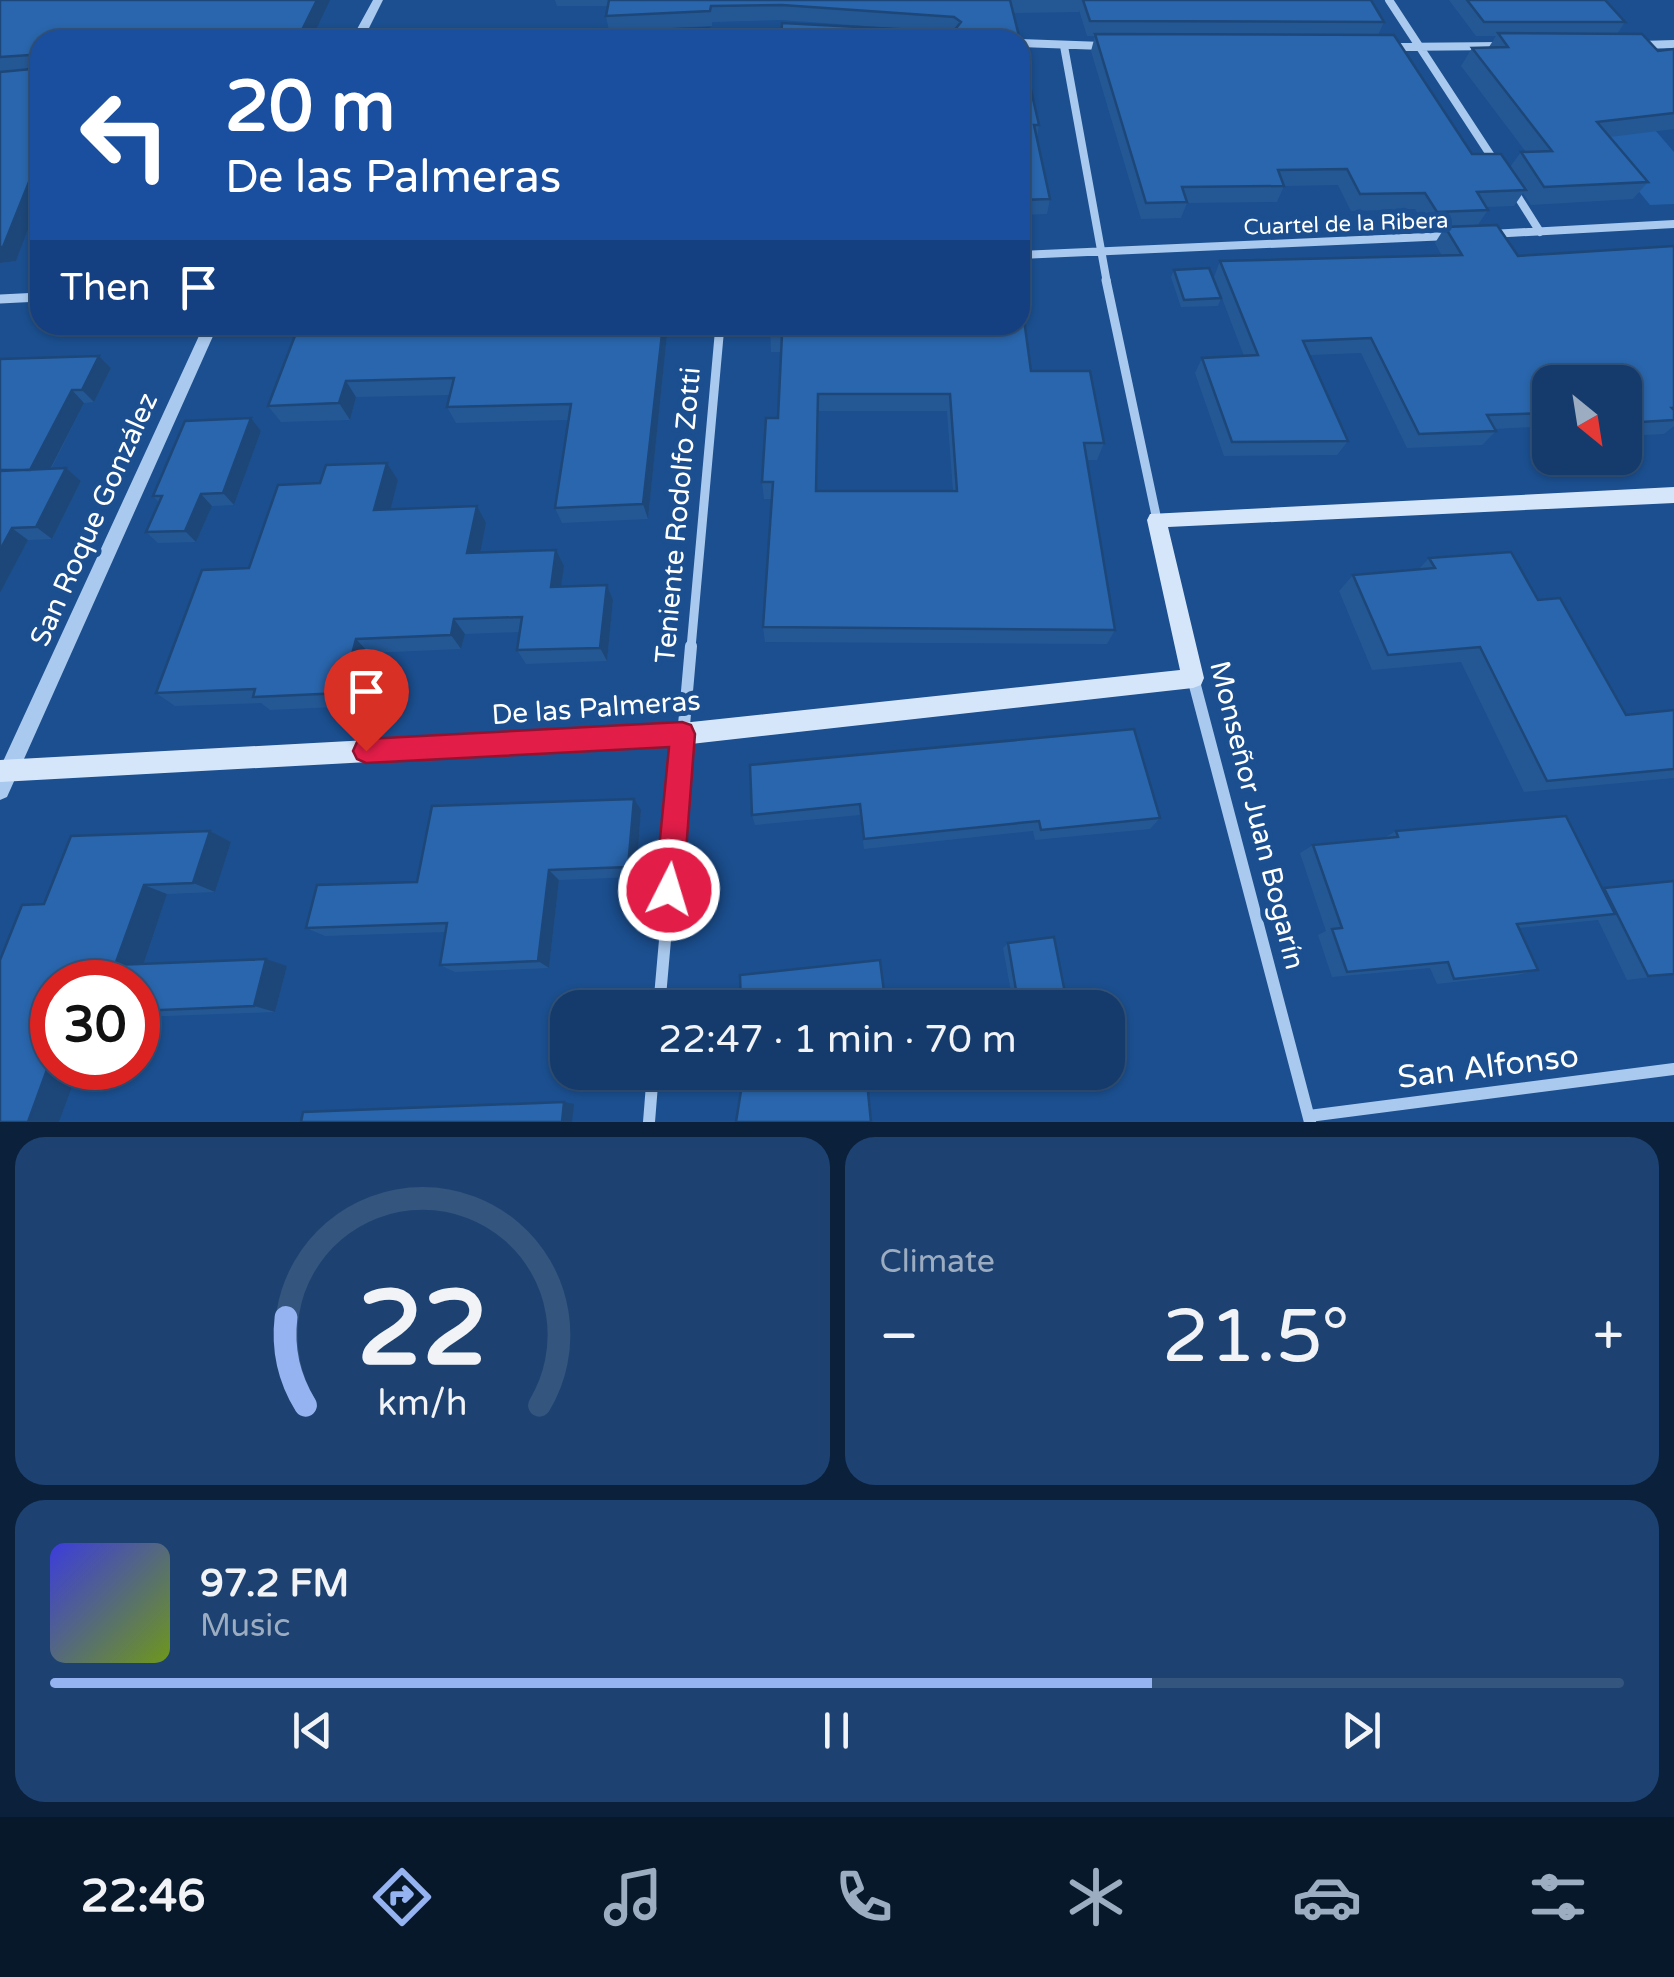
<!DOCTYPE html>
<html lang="en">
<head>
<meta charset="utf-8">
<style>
  body { margin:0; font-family:"Varela Round",sans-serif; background:#1d4271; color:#f1f3f6; height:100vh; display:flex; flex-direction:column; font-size:38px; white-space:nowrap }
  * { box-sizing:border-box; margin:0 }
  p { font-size:32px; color:#9dadc1 }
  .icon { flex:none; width:55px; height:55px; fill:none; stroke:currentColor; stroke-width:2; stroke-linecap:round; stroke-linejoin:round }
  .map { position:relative; height:1122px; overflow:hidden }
  .sheet { display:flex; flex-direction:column; gap:15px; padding:15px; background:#0b203b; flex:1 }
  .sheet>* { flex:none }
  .hud { position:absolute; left:30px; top:30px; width:1000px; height:305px; border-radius:30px; box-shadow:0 2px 8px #0004,0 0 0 2px #33557e; background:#1a4fa0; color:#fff; overflow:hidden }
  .needle { width:65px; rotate:150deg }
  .buttons { position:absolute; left:1532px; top:365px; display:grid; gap:20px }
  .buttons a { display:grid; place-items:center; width:110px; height:110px; border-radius:20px; background:#143b6b; box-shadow:0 2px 8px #0004,0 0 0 2px #33557e; font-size:50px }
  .speed { position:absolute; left:30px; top:960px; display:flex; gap:20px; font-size:50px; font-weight:700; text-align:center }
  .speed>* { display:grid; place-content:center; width:130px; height:130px; border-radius:50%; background:#143b6b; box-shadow:0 2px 8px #0004,0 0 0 2px #33557e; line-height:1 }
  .speed .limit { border:15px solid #d22; background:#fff; color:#111 }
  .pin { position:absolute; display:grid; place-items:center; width:85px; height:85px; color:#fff; margin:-102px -42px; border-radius:50% 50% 50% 0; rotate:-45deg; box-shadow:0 0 10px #0007 }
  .pin .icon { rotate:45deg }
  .me { position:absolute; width:110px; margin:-55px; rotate:5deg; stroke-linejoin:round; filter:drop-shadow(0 0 8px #0008) }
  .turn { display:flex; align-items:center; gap:35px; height:210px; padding:0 30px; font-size:45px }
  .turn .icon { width:130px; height:130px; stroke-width:2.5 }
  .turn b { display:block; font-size:70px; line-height:85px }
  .then { display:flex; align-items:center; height:95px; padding:0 30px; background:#0003; gap:20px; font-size:38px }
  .big { font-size:75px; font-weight:600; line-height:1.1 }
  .sheet .tile { flex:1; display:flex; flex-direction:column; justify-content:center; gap:15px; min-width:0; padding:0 35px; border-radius:30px; background:#1d4271 }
  .sheet .dial { align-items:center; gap:0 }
  .dial svg { height:260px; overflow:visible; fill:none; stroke:#33557e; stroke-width:7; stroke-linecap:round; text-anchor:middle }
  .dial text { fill:#f1f3f6; stroke:none }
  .song { display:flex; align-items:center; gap:30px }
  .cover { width:120px; height:120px; border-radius:15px; background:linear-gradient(135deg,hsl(240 70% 55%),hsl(80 70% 35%)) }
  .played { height:10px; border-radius:5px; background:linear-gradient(90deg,#95b2f1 70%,#33557e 70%) }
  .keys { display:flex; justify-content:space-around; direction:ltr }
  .heat { display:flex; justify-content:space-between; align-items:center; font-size:55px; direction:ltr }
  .sheet .tiles { flex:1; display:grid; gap:15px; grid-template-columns:1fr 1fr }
  .tile:last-child { grid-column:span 2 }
  .trip { position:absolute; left:550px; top:990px; width:575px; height:100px; border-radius:30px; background:#143b6b; box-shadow:0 2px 8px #0004,0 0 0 2px #33557e; font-weight:600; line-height:100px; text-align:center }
  .tabs { display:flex; height:160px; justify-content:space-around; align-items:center; background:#08182b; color:#9dadc1 }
  .tabs .icon { width:70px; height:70px }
  .tabs .current { color:#95b2f1 }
  .tabs b { font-size:45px; color:#f1f3f6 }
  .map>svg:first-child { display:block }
  .green { fill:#2461a8 }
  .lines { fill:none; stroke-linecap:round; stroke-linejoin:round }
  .minor-far2 { stroke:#a9c9ee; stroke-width:8 }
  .minor-far1 { stroke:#a9c9ee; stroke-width:9 }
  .minor { stroke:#a9c9ee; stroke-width:12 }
  .tertiary { fill:#a9c9ee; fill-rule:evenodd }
  .secondary { fill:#d6e6fa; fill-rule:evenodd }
  .wall { fill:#245895; fill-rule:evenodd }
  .shaded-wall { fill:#1d4779 }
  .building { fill:#2a66ad; stroke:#1d4779; stroke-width:2.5; fill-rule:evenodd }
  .route { fill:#e11d48; stroke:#92132f; stroke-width:2.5 }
  .labels { text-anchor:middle; stroke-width:10; stroke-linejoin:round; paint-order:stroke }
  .far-street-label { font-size:22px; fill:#fff; stroke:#1b4f8f }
  .street-label { font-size:28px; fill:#fff; stroke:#1b4f8f }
  .near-street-label { font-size:32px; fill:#fff; stroke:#1b4f8f }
</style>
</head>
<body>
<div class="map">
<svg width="1674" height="1122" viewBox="0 0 1674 1122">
  <rect width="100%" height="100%" fill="#1b4f8f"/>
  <path class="green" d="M1655,130L1674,152V204L1650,205L1591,133Z"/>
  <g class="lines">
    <path class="minor-far2" d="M1389,0L1495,162
      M698,34L791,32
      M571,40L612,38
      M1020,43L1103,46
      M1640,45L1674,44
      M1064,46L1107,283
      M1390,47L1503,46
      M1513,189L1540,232
      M1491,234L1674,224
      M1020,255L1449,236"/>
    <path class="minor-far1" d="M1106,280L1157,520
      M0,299L40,297
      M691,648L720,325"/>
    <path class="minor" d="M1193,678L1310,1122
      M659,1008L691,646
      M1309,1116L1674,1069
      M649,1122L653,1072"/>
    <path class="tertiary" d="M373,0H383L363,40H351Z
      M204,325H218L7,797L0,800V768Z"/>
    <path class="secondary" d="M1674,487V503L1168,527L1204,678L1201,685L1193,688L682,745L0,782V760L682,723L1180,670L1147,520L1150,514Z"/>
  </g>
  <path class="wall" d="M0,0L40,40V198L16,261L0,263Z
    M555,0H1371L1384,22L1378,35L1472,154L1510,167L1521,152H1526L1461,66L1472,48L1489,47L1496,36H1476L1449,0H1425H1605L1625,22L1617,34L1658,51L1674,49V129L1610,137L1648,182L1633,199L1531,205L1523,193L1514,206L1486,207L1488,210L1477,226L1518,256L1674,246V426L1664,434L1625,436V382H1550V426L1494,429L1496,431L1482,445L1407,448L1361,353L1310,355L1348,441L1337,455L1224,456L1195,373L1202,358L1244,356L1214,277L1220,261L1442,256L1435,243L1445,227L1426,228L1415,209L1351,211L1338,185L1284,186L1277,202L1187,203L1181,218L1141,219L1091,51L1095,36H1087L1079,10V12L1013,13L1020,40L932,31L782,20L712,22V26L609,31L606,16L608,6H557Z
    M1020,42L1039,125L1037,139L1050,199L1047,214L1020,215Z
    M1174,270L1221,298L1218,306L1181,307L1171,277Z
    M411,325H527L526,328L582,327V325H668L648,519L562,523L555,508L568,420L456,423L447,407L450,395L356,397L350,420L281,422L268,406Z
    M770,325L1031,371L1104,443L1097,460H1086L1115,630L1107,644L765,642L763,627L772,499H764L762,482L778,418L781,352H771ZM819,411H947L953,491H817Z
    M99,356L111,368L94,402L84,403L51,469L66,468L81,481L52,539L28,540L0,593V359Z
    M251,418L261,431L234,505L212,506L196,542L158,543L146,532L159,502L153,496Z
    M387,463L398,480L390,510L486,523L480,552L564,566L561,586L607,585L613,600L607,661L526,664L517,650L520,632L465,634L461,649L369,653L356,706L270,710L261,703L175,706L156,693L320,483Z
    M1429,558L1538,600L1626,715L1674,710V778L1524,792L1461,662L1372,670L1339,591L1353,575L1418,570Z
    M750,765L1160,818L1150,829L1035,840L1033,831L864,849L860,815L755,825L752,815Z
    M641,810L636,877L559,880L549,968L455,972L440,965L446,932L325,936L306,928L417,882Z
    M210,831L231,842L215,892L167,894L144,964L287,966L275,1012L138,1017V982H52V1068H79L59,1122H0L44,904Z
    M1396,831L1602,888L1674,881V974L1627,980L1598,920L1519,928L1538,970L1517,975L1437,984L1430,968L1332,977L1318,935L1326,931L1300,853L1313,845L1384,838Z
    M1008,943L1068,1008H1014L1003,948Z"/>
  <path class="shaded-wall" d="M317,0H330L311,40H297Z
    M31,177L40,187V198L16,261L0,263V247Z
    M663,325H668L648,519L643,504Z
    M99,356L111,368L94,402L82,390Z
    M346,381L356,397L350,420L339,403Z
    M72,390L84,403L44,481L30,470Z
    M251,418L261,431L234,505L223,493Z
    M387,463L398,480L386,527L374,510Z
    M66,468L81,481L52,539L36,527Z
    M201,494L212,506L196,542L185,531Z
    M477,506L486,523L477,569L467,553Z
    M12,528L28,540L0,593V550Z
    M556,550L564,566L559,602L551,587Z
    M607,585L613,600L607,661L600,648Z
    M454,619L465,634L461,649L451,635Z
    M356,639L369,653L356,706L342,693Z
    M634,799L641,810L636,877L628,867Z
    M210,831L231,842L215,892L193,883Z
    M549,870L559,880L549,968L538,961Z
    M144,885L167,894L141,972L115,965Z
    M266,959L287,966L275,1012L254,1006Z
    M52,1056V1068H79L59,1122H28Z
    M564,1102L574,1104L572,1122H562Z"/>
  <path class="building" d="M0,0H317L297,40H40V176L31,177L3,247H0V72L31,69L37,60L30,55L0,57Z
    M609,0H1010L1020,40H781L782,23L953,32L961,22L954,17L782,5L711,6L710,11L606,16Z
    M1083,0H1371L1384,22L1090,21Z
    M1467,0H1605L1625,22H1484Z
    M709,28L708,40H602L603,32Z
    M1498,33L1642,34L1658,51L1674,49V113L1597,122L1648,182L1544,187L1521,152L1552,151L1472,48L1508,47Z
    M1095,34L1394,35L1472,154H1501L1526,190L1477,192L1488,210L1437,212L1425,193L1360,194L1347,169L1278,170L1284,186L1182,187L1187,202L1146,203Z
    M1020,42L1039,125H1034L1050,199L1020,200Z
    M1497,225L1518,256L1674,246V408H1672L1674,410V420L1625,423V382H1550V413L1487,415L1496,431L1419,434L1371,338L1303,341L1348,441L1232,442L1202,358L1258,355L1220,261L1462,255L1445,227Z
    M1209,268L1221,298L1184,300L1174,270Z
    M1020,290L1031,371H1090L1104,443H1084L1115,630L763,627L773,482H762L766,418H778L782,334H769L770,325H1020ZM818,394H950L957,491H816Z
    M411,325H517L516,329L582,327V325H663L643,504L555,508L571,404L447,407L454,378L346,381L339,403L268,406L296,333Z
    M99,356L82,390H72L30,470H0V359Z
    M251,418L223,493L201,494L185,531L146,532L162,496H153L185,421Z
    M387,463L374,510L477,506L467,553L556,550L551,587L607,585L600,648L517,650L522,617L454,619L451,635L356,639L342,693L253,697L255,689L156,693L202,570L249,568L278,485L320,483L326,465Z
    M66,468L36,527L12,528L0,550V471Z
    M1511,552L1538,600L1560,598L1626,715L1674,710V769L1547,781L1480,647L1388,655L1353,575L1435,568L1429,558Z
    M1134,729L1160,818L1041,830L1039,821L864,839L860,804L752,815L750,765Z
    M634,799L628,867L549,870L538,961L440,965L447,923L306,928L317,885L417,882L432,806Z
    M1566,816L1615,914L1517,924L1538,970L1454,979L1448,962L1347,972L1332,929L1342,928L1313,845L1398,837L1396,831Z
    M210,831L193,883L144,885L115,965L266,959L254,1006L138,1011V982H52V1056L28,1122H0V960L22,905L44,904L71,836Z
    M1674,881V974L1648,976L1604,888Z
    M1054,937L1068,1008H1019L1008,943Z
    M880,960L886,1008H741L740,975Z
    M744,1072H866L871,1122H736Z
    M564,1102L562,1122H301L303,1112Z"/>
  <path class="route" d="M682,722L691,725L695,734L683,890L679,900L669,904L659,900L655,890L669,747L366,763L357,759L353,751L357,742L366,739Z"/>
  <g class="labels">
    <g class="far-street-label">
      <text transform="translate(1346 223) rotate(-2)" y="8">Cuartel de la Ribera</text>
    </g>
    <g class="street-label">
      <text transform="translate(677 515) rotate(-85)" y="10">Teniente Rodolfo Zotti</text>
      <text transform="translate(93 519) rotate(-66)" y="10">San Roque González</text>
      <text transform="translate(596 707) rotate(-4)" y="10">De las Palmeras</text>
      <text transform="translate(1258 815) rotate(76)" y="10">Monseñor Juan Bogarín</text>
    </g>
    <g class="near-street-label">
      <text transform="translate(1488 1066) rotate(-7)" y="11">San Alfonso</text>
    </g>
  </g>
</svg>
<div class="buttons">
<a><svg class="needle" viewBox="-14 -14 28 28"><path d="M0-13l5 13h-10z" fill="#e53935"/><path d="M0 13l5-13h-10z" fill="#9dadc1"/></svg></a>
</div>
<div class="speed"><div class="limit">30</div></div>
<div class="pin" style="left:366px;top:751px;background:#d93025"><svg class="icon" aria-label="arrive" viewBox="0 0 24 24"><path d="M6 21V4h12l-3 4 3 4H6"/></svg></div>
<svg class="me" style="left:669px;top:890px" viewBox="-20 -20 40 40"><circle r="17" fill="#e11d48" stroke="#fff" stroke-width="3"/><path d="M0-11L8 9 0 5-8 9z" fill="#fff"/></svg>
<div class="trip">22:47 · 1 min · 70 m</div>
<div class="hud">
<div class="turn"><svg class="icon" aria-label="left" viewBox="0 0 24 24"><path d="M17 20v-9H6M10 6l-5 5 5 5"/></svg><div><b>20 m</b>De las Palmeras</div></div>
<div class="then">Then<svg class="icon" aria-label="arrive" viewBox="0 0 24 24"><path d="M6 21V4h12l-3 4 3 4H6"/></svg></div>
</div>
</div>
<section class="sheet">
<div class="tiles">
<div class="tile dial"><svg viewBox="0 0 100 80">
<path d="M14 69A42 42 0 1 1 86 69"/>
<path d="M14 69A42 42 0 0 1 8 42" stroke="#95b2f1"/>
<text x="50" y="56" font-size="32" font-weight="700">22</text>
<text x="50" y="72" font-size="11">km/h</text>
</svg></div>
<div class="tile"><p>Climate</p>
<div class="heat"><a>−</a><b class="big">21.5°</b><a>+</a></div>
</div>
<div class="tile">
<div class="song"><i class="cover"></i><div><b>97.2 FM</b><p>Music</p></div></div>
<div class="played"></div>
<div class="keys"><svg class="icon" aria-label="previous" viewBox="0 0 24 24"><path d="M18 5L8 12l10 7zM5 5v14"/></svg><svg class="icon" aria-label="pause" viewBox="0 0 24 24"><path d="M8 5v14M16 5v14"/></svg><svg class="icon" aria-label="next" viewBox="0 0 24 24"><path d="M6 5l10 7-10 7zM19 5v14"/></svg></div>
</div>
</div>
</section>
<nav class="tabs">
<b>22:46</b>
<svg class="icon current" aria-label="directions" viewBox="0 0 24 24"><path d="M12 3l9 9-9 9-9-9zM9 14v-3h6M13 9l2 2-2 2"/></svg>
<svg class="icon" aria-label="music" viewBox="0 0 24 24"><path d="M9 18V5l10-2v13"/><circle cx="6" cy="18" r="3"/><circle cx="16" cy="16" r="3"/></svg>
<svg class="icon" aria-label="phone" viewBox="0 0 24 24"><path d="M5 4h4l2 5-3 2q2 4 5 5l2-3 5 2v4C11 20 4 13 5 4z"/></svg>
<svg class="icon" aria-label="climate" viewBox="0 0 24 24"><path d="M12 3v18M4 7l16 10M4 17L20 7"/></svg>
<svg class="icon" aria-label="car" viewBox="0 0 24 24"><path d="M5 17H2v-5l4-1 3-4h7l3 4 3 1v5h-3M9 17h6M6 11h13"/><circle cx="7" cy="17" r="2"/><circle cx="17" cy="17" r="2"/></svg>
<svg class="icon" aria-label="filters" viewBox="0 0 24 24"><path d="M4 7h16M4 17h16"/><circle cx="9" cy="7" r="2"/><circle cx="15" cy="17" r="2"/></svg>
</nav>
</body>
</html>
